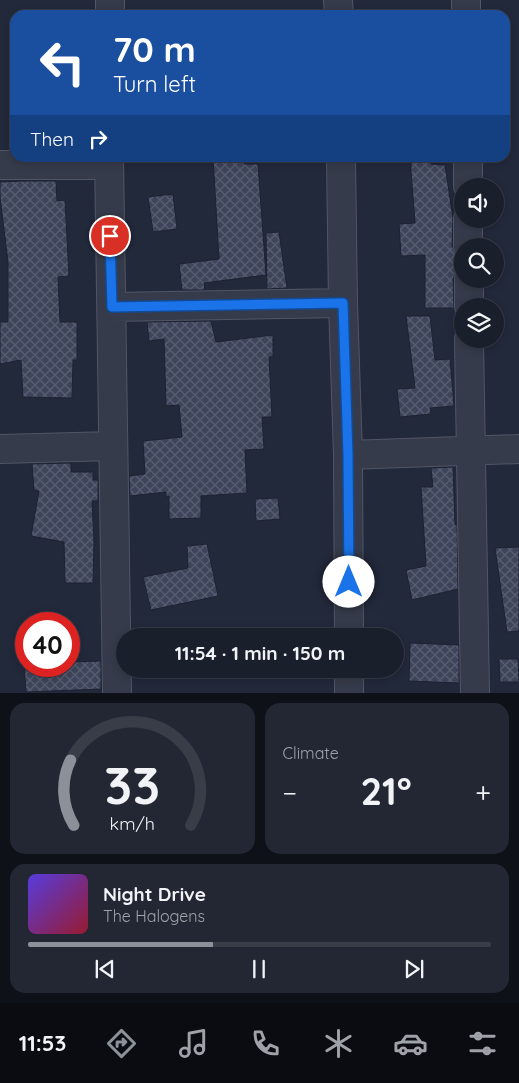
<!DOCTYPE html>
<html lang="en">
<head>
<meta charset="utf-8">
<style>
  body { margin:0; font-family:Quicksand,sans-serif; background:#232734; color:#f1f3f6; height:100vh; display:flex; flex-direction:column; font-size:19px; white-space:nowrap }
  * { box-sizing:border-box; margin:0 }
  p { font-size:16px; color:#9fa2a9 }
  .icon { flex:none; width:28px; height:28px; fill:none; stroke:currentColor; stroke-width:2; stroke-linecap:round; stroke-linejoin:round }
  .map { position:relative; height:693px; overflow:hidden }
  .sheet { display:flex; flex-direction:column; gap:10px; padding:10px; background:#0e1118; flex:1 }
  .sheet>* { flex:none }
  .banner { position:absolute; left:10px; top:10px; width:500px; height:152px; border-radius:15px; box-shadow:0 2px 8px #0003,0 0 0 1px #383d48; background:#1a4fa0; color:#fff; overflow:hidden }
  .fabs { position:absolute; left:454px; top:178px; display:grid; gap:10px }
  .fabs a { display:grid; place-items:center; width:50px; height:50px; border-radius:50%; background:#1a1f2c; box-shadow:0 2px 8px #0003,0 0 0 1px #383d48; font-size:25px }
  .speed { position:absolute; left:15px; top:612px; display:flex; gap:10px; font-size:25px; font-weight:700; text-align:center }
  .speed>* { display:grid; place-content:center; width:65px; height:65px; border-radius:50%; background:#1a1f2c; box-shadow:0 2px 8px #0003,0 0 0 1px #383d48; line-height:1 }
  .speed .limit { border:8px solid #d22; background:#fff; color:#111 }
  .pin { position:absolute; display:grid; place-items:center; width:42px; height:42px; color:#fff; margin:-21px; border:2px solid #fff; border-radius:50%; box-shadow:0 1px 5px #0007 }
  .me { position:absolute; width:55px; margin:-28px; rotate:0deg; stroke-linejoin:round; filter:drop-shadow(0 0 4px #0008) }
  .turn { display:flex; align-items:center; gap:18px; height:105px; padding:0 20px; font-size:22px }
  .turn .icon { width:65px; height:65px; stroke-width:2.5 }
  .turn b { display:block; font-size:35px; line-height:42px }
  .then { display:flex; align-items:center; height:48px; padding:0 20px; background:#0003; gap:10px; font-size:19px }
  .big { font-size:38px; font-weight:700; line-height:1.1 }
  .sheet .widget { flex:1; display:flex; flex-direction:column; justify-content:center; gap:8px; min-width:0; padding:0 18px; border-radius:15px; background:#232734 }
  .sheet .dial { align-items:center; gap:0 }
  .dial svg { height:130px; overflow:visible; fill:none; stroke:#383d48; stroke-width:7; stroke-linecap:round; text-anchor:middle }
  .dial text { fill:#f1f3f6; stroke:none }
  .song { display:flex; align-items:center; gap:15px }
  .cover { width:60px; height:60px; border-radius:8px; background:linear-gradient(135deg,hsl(250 70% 55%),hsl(350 70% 35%)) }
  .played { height:5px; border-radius:2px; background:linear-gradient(90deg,#8c9099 40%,#383d48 40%) }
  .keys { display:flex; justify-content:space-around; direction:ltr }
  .heat { display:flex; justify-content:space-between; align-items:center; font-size:28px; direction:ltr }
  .sheet .tiles { flex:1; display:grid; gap:10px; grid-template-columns:1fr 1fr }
  .widget:last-child { grid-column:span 2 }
  .trip { position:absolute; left:116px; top:628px; width:288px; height:50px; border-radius:25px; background:#1a1f2c; box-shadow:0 2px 8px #0003,0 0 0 1px #383d48; font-weight:700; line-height:50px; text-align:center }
  .dock { display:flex; height:80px; justify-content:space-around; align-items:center; background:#0a0c12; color:#9fa2a9 }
  .dock .icon { width:35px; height:35px }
  .dock .current { color:#8c9099 }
  .dock b { font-size:22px; color:#f1f3f6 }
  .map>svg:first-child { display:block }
  .building { fill:url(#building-cross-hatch); stroke:#1d2232 }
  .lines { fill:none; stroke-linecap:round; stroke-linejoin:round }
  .minor-casing { stroke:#515666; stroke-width:30 }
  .minor { stroke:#363b4b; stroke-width:28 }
  .route-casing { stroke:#114b97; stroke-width:12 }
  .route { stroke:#1a73e8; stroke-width:9 }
</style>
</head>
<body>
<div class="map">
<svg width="519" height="693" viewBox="0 0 519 693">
  <defs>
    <pattern id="building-cross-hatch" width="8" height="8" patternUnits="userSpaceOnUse" patternTransform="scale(1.25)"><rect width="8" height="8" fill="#3e455b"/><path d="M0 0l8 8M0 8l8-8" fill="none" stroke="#585e71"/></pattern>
  </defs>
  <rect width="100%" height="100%" fill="#22293b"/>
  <path class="building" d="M213,158H244V164H258L266,275L204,283L205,290H182L179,264L219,259Z
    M411,158H431V164L445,165L453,218L452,246L457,256V270L453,279L454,308H425V255L401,256L399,224L415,223L411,171Z
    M23,181H56L57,201L65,200L69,276L58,277L60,322H77V360H73L72,398L23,397L21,360L0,364V322H8V262L0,197V182Z
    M173,194L177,229L153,232L148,197Z
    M279,232L287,288L267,289L266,233Z
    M406,316H430L435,360L450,359L454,406L430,408L431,414L400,417L397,389L415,388Z
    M211,321L216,342L273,335V357H269L272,417H262L264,449L245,450L247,493L201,496V518L169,519V496L166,497V492L130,496L129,476L145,474L143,441L182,437L179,405L166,406L164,339L149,341L147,322Z
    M71,463V472H93V480H98V501H92L94,541L93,583H65L64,542L31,536L39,491L34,490L32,464Z
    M453,467L455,525H457L458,589L412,600L406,570L426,566L421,487H433L431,468Z
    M278,498L280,519L256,521L255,499Z
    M207,544L218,596L151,610L143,577L188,568L187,546Z
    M519,547V631L507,632L495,548Z
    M410,643L459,645V683L409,681Z
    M499,659H518L519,682H500Z
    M101,661V689L26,692L24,666H69V662Z
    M132,669H176L153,672L154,677L132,678Z
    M219,669H243L244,677L219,678Z"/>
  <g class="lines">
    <defs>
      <path id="minor" d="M338,0L339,15
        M466,0V15
        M110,15V0
        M109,158L117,693
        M341,158L343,303L348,455L349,636
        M468,158V186
        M0,165H109
        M468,219V246
        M469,279V306
        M112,307L343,303
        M469,339L475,693
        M0,449L113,446
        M348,455L519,449
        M349,669V693"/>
    </defs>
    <use href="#minor" class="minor-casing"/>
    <use href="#minor" class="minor"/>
  </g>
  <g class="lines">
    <defs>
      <path id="route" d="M110,236L112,307L343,303L348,455L349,582"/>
    </defs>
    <use href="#route" class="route-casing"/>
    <use href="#route" class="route"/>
  </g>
</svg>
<div class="fabs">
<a><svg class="icon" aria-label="sound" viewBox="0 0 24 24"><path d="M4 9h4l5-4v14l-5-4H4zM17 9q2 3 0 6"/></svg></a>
<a><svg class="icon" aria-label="search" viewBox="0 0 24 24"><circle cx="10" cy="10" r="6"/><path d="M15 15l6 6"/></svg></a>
<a><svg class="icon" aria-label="layers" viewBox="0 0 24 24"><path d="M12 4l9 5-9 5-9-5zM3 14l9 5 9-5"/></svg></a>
</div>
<div class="speed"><div class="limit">40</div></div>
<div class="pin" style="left:110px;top:236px;background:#d93025"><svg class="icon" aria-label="arrive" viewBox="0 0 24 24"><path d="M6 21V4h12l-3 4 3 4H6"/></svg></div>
<svg class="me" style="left:349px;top:582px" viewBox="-20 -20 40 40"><circle r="19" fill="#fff"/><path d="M0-13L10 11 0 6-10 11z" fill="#1a73e8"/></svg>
<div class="trip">11:54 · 1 min · 150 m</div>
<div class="banner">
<div class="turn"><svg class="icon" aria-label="left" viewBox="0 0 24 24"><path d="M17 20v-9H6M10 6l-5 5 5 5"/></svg><div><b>70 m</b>Turn left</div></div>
<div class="then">Then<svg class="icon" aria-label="right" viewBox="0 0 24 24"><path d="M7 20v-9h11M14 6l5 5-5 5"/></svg></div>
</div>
</div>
<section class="sheet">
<div class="tiles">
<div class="widget dial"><svg viewBox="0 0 100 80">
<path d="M14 69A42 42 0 1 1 86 69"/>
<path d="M14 69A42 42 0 0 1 12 29" stroke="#8c9099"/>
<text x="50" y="56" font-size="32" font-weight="700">33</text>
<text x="50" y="72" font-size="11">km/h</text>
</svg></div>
<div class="widget"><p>Climate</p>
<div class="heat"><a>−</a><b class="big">21°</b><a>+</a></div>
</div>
<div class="widget">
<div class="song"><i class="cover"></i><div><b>Night Drive</b><p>The Halogens</p></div></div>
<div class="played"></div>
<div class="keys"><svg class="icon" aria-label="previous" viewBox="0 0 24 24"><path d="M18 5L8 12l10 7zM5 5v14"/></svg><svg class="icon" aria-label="pause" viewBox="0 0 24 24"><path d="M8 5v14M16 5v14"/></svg><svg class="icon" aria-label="next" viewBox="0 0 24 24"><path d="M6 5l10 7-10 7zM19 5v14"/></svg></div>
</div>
</div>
</section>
<nav class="dock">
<b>11:53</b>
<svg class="icon current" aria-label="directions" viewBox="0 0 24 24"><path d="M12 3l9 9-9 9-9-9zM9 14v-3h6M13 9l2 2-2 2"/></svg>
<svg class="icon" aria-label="music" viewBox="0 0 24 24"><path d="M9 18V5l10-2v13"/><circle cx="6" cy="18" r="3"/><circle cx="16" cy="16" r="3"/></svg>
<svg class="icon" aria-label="phone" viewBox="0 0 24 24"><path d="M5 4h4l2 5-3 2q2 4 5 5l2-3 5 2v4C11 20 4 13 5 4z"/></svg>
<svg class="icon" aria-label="climate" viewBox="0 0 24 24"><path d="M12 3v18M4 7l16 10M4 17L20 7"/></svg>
<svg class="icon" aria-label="car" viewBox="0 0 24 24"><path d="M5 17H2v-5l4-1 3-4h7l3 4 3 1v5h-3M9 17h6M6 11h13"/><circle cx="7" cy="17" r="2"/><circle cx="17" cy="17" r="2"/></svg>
<svg class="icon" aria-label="filters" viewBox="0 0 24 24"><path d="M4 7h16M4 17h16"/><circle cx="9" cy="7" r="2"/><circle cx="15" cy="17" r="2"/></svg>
</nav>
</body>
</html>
